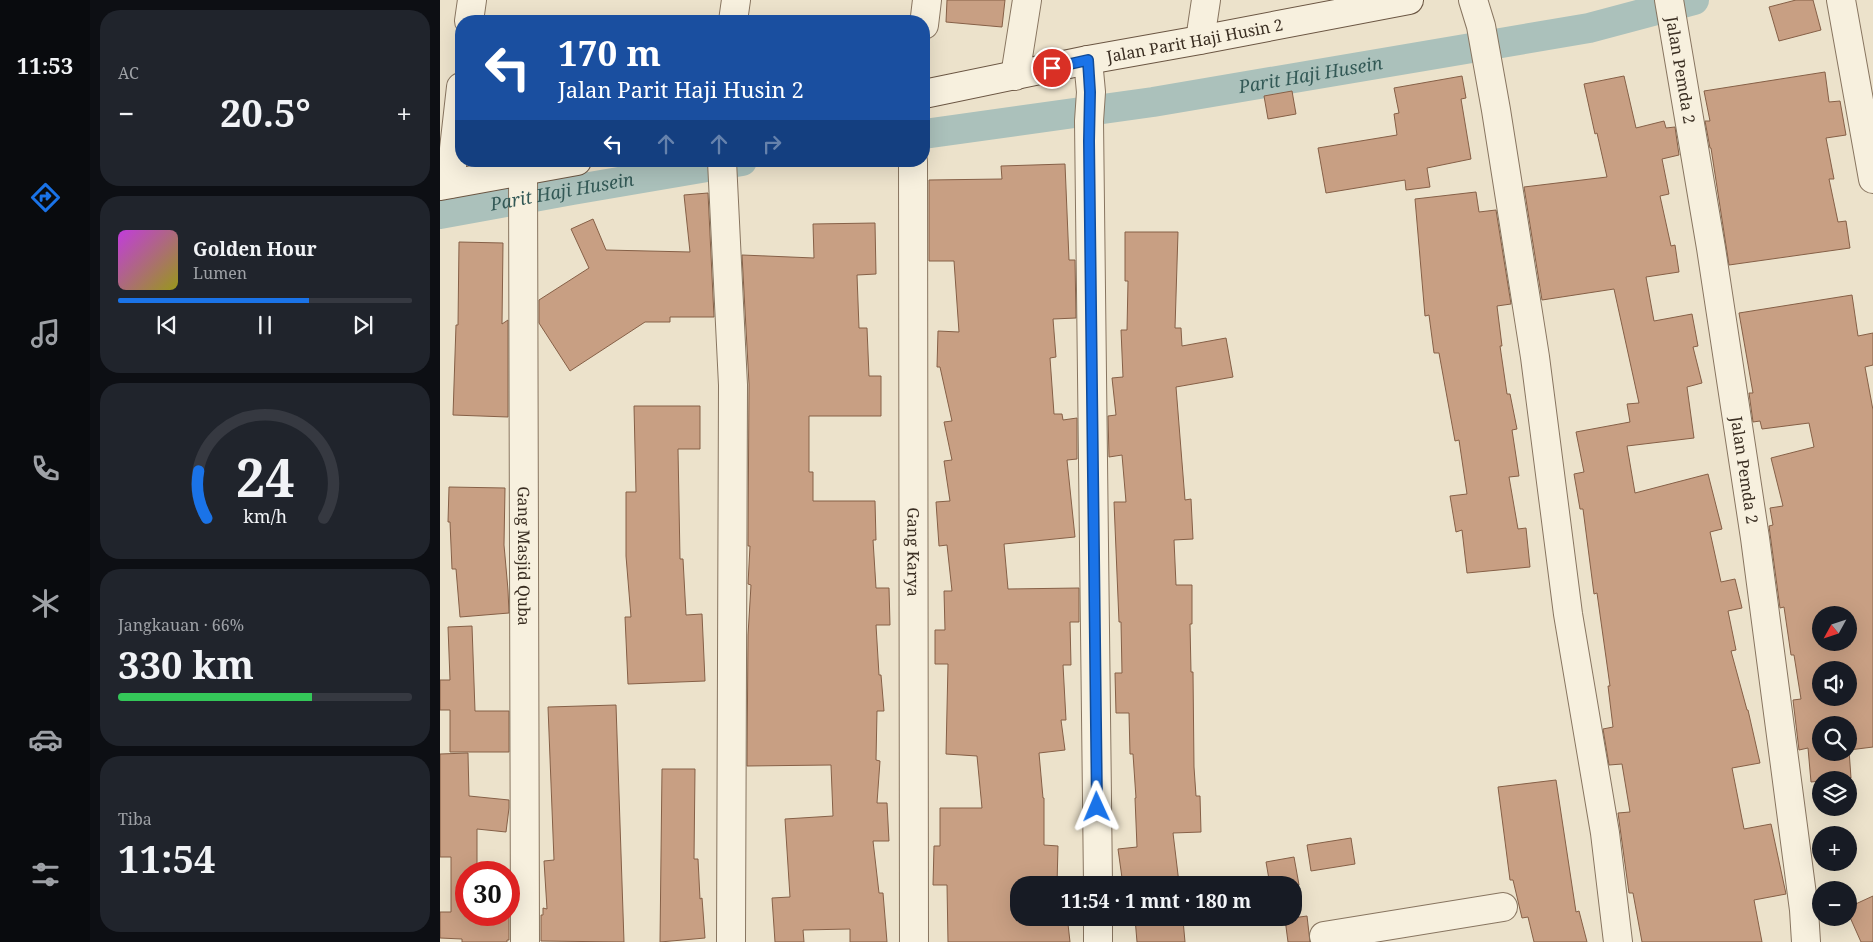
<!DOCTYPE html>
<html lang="id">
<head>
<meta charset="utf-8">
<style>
  body { margin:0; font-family:"Noto Serif",serif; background:#20242c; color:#f1f3f6; height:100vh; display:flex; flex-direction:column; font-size:19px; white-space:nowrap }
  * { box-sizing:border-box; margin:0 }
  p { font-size:16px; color:#9ea1a6 }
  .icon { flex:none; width:28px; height:28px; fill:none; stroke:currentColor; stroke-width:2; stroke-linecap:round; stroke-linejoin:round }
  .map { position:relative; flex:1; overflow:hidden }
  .drawer { display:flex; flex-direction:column; gap:10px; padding:10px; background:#0d0f14; width:350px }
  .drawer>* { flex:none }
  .banner { position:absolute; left:15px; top:15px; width:475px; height:152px; border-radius:20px; box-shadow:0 5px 20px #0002; background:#1a4fa0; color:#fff; overflow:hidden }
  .needle { width:32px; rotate:230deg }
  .buttons { position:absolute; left:1372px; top:606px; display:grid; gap:10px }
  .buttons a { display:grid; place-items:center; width:45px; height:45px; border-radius:50%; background:#171b24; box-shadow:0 5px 20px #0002; font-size:25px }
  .speed { position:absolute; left:15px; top:861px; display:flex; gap:10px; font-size:25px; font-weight:700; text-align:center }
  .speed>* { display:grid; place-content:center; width:65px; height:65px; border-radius:50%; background:#171b24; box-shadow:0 5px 20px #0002; line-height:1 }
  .speed .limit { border:8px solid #d22; background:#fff; color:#111 }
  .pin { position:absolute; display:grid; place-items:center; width:42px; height:42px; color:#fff; margin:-21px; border:2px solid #fff; border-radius:50%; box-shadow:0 1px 5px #0007 }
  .me { position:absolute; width:55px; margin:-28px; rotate:359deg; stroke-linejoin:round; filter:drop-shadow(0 0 4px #0008) }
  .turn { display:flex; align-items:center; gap:18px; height:105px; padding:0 20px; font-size:22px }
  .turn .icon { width:65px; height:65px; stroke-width:2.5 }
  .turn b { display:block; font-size:35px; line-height:42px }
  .lanes { display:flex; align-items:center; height:48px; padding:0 20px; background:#0003; justify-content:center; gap:25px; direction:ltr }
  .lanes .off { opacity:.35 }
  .big { font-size:38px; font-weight:700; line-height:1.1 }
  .drawer .card { flex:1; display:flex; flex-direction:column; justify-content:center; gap:8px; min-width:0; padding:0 18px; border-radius:20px; background:#20242c }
  .drawer .dial { align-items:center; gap:0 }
  .dial svg { height:130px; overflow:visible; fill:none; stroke:#363941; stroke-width:7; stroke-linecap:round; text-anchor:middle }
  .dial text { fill:#f1f3f6; stroke:none }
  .song { display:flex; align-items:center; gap:15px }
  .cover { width:60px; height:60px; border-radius:8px; background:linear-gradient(135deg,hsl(290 70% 55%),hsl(60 70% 35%)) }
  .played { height:5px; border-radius:2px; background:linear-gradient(90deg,#1a73e8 65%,#363941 65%) }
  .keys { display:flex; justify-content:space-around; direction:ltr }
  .heat { display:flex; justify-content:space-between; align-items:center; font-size:28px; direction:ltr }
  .charge { height:8px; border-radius:4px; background:linear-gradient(90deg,#34c759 66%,#363941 0) }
  .trip { position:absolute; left:570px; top:876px; width:292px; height:50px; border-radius:20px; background:#171b24; box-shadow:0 5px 20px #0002; font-weight:700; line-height:50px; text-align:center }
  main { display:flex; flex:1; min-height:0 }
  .tab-bar { display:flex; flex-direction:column; width:90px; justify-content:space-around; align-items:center; background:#090b0e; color:#9ea1a6 }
  .tab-bar .icon { width:35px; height:35px }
  .tab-bar .on { color:#1a73e8 }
  .tab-bar b { font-size:22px; color:#f1f3f6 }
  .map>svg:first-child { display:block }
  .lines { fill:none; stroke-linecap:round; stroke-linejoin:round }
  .canal { stroke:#abc1bb; stroke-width:30 }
  .building { fill:#c89f83; stroke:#866047; fill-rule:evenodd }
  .street-casing { stroke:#887560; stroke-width:30 }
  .secondary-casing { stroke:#6b5643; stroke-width:30 }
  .street { stroke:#f7f0de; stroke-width:28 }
  .secondary { stroke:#f7f0de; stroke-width:28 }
  .route-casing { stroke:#114b97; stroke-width:12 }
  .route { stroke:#1a73e8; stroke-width:9 }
  .labels { text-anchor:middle; stroke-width:5; stroke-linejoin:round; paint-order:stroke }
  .street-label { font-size:16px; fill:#3a2e22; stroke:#f4ecda }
  .water-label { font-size:18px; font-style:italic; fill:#335956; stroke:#f4ecda }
</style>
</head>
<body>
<main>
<nav class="tab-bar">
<b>11:53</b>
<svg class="icon on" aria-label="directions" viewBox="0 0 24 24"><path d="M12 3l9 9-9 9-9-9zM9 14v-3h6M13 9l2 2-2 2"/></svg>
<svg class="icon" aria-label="music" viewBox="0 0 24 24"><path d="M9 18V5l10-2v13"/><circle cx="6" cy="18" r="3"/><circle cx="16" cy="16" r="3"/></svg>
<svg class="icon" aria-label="phone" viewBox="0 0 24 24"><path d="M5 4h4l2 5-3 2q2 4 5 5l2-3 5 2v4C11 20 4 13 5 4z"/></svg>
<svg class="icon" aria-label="climate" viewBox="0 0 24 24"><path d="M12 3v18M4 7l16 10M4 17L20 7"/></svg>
<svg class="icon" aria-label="car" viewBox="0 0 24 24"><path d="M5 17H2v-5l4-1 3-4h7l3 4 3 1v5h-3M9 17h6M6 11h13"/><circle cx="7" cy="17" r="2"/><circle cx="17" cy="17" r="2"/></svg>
<svg class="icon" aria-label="filters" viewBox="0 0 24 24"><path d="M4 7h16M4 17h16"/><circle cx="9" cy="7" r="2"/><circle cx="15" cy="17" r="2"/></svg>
</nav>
<section class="drawer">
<div class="card"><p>AC</p>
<div class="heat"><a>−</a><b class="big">20.5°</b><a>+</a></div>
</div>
<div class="card">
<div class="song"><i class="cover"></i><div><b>Golden Hour</b><p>Lumen</p></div></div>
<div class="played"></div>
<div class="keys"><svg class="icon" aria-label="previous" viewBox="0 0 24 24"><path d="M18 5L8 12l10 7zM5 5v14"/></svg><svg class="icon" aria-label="pause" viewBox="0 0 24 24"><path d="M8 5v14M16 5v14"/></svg><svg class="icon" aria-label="next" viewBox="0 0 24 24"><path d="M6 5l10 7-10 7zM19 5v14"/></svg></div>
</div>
<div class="card dial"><svg viewBox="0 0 100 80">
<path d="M14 69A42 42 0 1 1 86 69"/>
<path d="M14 69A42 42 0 0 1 9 40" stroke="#1a73e8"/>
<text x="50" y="56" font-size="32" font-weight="700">24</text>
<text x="50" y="72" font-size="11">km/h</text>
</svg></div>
<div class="card"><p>Jangkauan · 66%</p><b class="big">330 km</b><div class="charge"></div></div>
<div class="card"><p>Tiba</p><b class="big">11:54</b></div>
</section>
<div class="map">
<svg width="1433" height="942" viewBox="0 0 1433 942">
  <rect width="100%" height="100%" fill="#ece2cb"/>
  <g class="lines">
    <g class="canal">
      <path id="s1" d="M484,134L713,102L1149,28L1254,0"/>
      <path id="s2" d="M0,214L132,190L302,161"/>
    </g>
  </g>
  <path class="building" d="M507,0H565L562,27L506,22Z
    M1356,0H1373L1381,30L1339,41L1329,7Z
    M1385,72L1389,102L1400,101L1406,135L1386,138L1394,179H1389L1398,222L1406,221L1410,248L1289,265L1271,148H1270L1265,121H1270L1264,91Z
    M1022,76L1026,98L1021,99L1031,159L987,168L990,187L966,190L965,180L886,193L878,148L957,135L954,114L959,113L954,88Z
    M1184,76L1196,128L1224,121L1226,128L1235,127L1239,155L1222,159L1229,194L1220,196L1231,246L1235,245L1239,272L1206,277L1214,321L1252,314L1258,346L1253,347L1262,383L1247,387L1254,438L1187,446L1195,493L1268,474L1282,529L1270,532L1281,582L1295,579L1302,608L1288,611L1296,650L1291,651L1307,710H1308L1320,763L1292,768L1304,829L1331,824L1346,894L1314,900L1322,942H1202L1193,893H1189L1178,813L1190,812L1182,764L1169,765L1163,729L1173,727L1168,686H1170L1157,593L1154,594L1143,509H1140L1134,474L1144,472L1136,432L1190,422L1187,404L1199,403L1174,289L1102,300L1084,187L1167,177L1157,133L1155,134L1144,84Z
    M852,91L856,114L828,119L824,96Z
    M625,164L629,260H635L636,318L613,319L616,357L610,358L614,414H622L623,420L637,418V459L627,460L635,537L564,544L568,589L639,588V622H630L631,665H623L626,720H621L625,750L599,753L603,798H604V845L618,846L617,885H579V918H637V923L628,924L630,942H508L507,885H493L494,846H500V808H542L537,756L506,754L508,664H495V630H505L504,591H512L507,545L499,546L496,502L510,501L504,461L512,460L504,422L512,421L500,367H497L498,331L519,332L514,261H489V180L562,179L561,166Z
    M1036,192L1039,212L1056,210L1071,304L1057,306L1062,346H1060L1067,394H1070L1077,429L1072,430L1079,476L1069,477L1078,529L1086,528L1090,567L1027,573L1022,530L1016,532L1010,496L1027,494L1019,440L1015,441L999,353H994L989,315L985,316L975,199Z
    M268,193L274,317H230V322H205L130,371L99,323V300L149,268L131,229L153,219L166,250L250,252L244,195Z
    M435,223L436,274L417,275L419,328H427L429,376H441V416H369V472H373V501H435L436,540H433L436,588H449L450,625H436L439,675H441L444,711H437L436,760L440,761L437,803H447L449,841H433L439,893H443L447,942H410V929L363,930L364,942H335L332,898L350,897L345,819L393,816L391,765L307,766L308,635L311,585L308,584L310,546H308L309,384L302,255L374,258L373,224Z
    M685,232H738L735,328H741L742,346L786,338L793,377L736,387L745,500L751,499L753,539L734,540L736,585H752V624H750L751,672H753L754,767L756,796H760L761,832L733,833L739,883H744L745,885H683L678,849L697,847L695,798H696L693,754H690L689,713H676L675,673H682L681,622H679L674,502H686L682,455L669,457L668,416L676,415L672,378L683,377L681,330H687L688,281H685Z
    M19,242L63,243L62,324L68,320V417L13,415L16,325H18Z
    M1412,295L1418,336L1433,333V365L1425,367L1433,410V747L1409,750L1411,778L1371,782L1368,748L1359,750L1353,700L1361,699L1354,655H1351L1344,607L1340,608L1329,526L1333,525L1330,508L1343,506L1331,458L1374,447L1369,423L1322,429L1320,421L1313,422L1309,393H1313L1299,313ZM1381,615H1409V642H1381ZM1381,670H1409V698H1381ZM1381,725H1409V752H1381Z
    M194,406H260V449H238L240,559H243L246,615L262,614L265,681L188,684L185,617H191L186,556V492H196Z
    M9,487L65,488L64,545L68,590L69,613L20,617L16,569H12L10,522H8Z
    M32,626L35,711H69V752H10V710H0V680H10L8,627Z
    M176,705L184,942L101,941V915H103V908L107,909L104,861L114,860L108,707Z
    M28,753L29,796L69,800V808L66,832L37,829V872H26V915H69V940H67V942H22V939L0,938V912H11V857H0V754Z
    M222,769H255L254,859H258L260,899L262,898L265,938L220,942Z
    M1116,780L1136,912L1139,911L1147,942H1094L1088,917L1082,918L1073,880H1070L1058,787Z
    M911,838L915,864L871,871L867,845Z
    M854,857L859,885H830L826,862Z
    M1433,896V942H1421L1409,915V907Z
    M867,916L870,942H848L845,919Z
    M695,918H747V920H743L745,942H697Z"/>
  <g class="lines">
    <defs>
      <g id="street">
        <path d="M1033,0L1041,26L1056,110L1095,357L1128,614L1165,833L1178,942"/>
        <path id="s3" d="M1229,0L1271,248L1315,538L1364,910L1366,942"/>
        <path d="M1401,0L1433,179"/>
        <path d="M29,21L32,0"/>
        <path d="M293,21L296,0"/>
        <path d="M484,25L487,0"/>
        <path d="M760,40L766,0"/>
        <path d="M648,60L651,92L649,121L658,885"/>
        <path d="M575,76L587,0"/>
        <path d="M282,161L293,385L291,942"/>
        <path id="s4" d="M473,161L474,942"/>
        <path id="s5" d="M83,171L85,942"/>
        <path d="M10,184L21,87"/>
        <path d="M658,918V942"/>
        <path d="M886,942L884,936L1063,907"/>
      </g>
      <g id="secondary">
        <path id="s6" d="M484,94L648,60L760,40L969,0"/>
        <path d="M0,186L137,161"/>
      </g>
    </defs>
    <use href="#street" class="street-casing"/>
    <use href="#secondary" class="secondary-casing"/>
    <use href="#street" class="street"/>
    <use href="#secondary" class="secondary"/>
  </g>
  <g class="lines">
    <defs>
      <path id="route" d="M612,68L648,60L650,92L649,141L657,807"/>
    </defs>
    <use href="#route" class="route-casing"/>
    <use href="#route" class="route"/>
  </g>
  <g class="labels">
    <g class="street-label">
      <text dy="6" stroke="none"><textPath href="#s6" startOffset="276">Jalan Parit Haji Husin 2</textPath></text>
      <text dy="6" stroke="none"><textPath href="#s3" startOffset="71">Jalan Pemda 2</textPath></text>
      <text dy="6" stroke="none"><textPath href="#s3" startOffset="476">Jalan Pemda 2</textPath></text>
      <text dy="6" stroke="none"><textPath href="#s4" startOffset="391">Gang Karya</textPath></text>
      <text dy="6" stroke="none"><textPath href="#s5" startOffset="385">Gang Masjid Quba</textPath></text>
    </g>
    <g class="water-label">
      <text dy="6" stroke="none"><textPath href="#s1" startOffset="391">Parit Haji Husein</textPath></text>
      <text dy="6" stroke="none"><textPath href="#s2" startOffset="124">Parit Haji Husein</textPath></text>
    </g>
  </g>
</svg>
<div class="buttons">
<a><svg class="needle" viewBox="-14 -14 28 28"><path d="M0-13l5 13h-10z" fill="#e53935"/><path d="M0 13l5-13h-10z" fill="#9ea1a6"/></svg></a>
<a><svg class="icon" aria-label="sound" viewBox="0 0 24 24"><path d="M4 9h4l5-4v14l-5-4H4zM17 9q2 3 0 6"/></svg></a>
<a><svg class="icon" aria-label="search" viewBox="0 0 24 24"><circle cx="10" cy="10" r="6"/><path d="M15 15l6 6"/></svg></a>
<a><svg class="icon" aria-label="layers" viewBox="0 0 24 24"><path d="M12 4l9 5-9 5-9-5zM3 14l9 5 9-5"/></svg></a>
<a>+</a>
<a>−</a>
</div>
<div class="speed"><div class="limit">30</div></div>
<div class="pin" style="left:612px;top:68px;background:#d93025"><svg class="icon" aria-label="arrive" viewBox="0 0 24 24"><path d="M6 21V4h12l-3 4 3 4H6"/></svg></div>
<svg class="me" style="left:657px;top:807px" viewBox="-20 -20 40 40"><path d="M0-17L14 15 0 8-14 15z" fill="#1a73e8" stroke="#fff" stroke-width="4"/></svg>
<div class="trip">11:54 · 1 mnt · 180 m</div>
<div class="banner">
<div class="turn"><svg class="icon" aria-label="left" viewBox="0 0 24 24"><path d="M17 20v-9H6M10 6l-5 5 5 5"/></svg><div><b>170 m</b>Jalan Parit Haji Husin 2</div></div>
<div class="lanes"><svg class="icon" aria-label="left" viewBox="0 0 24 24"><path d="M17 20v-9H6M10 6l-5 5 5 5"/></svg><svg class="icon off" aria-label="ahead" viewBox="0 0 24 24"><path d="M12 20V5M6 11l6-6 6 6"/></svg><svg class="icon off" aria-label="ahead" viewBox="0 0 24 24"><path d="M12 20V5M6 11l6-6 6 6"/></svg><svg class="icon off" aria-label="right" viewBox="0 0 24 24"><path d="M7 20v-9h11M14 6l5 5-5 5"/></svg></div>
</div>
</div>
</main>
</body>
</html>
